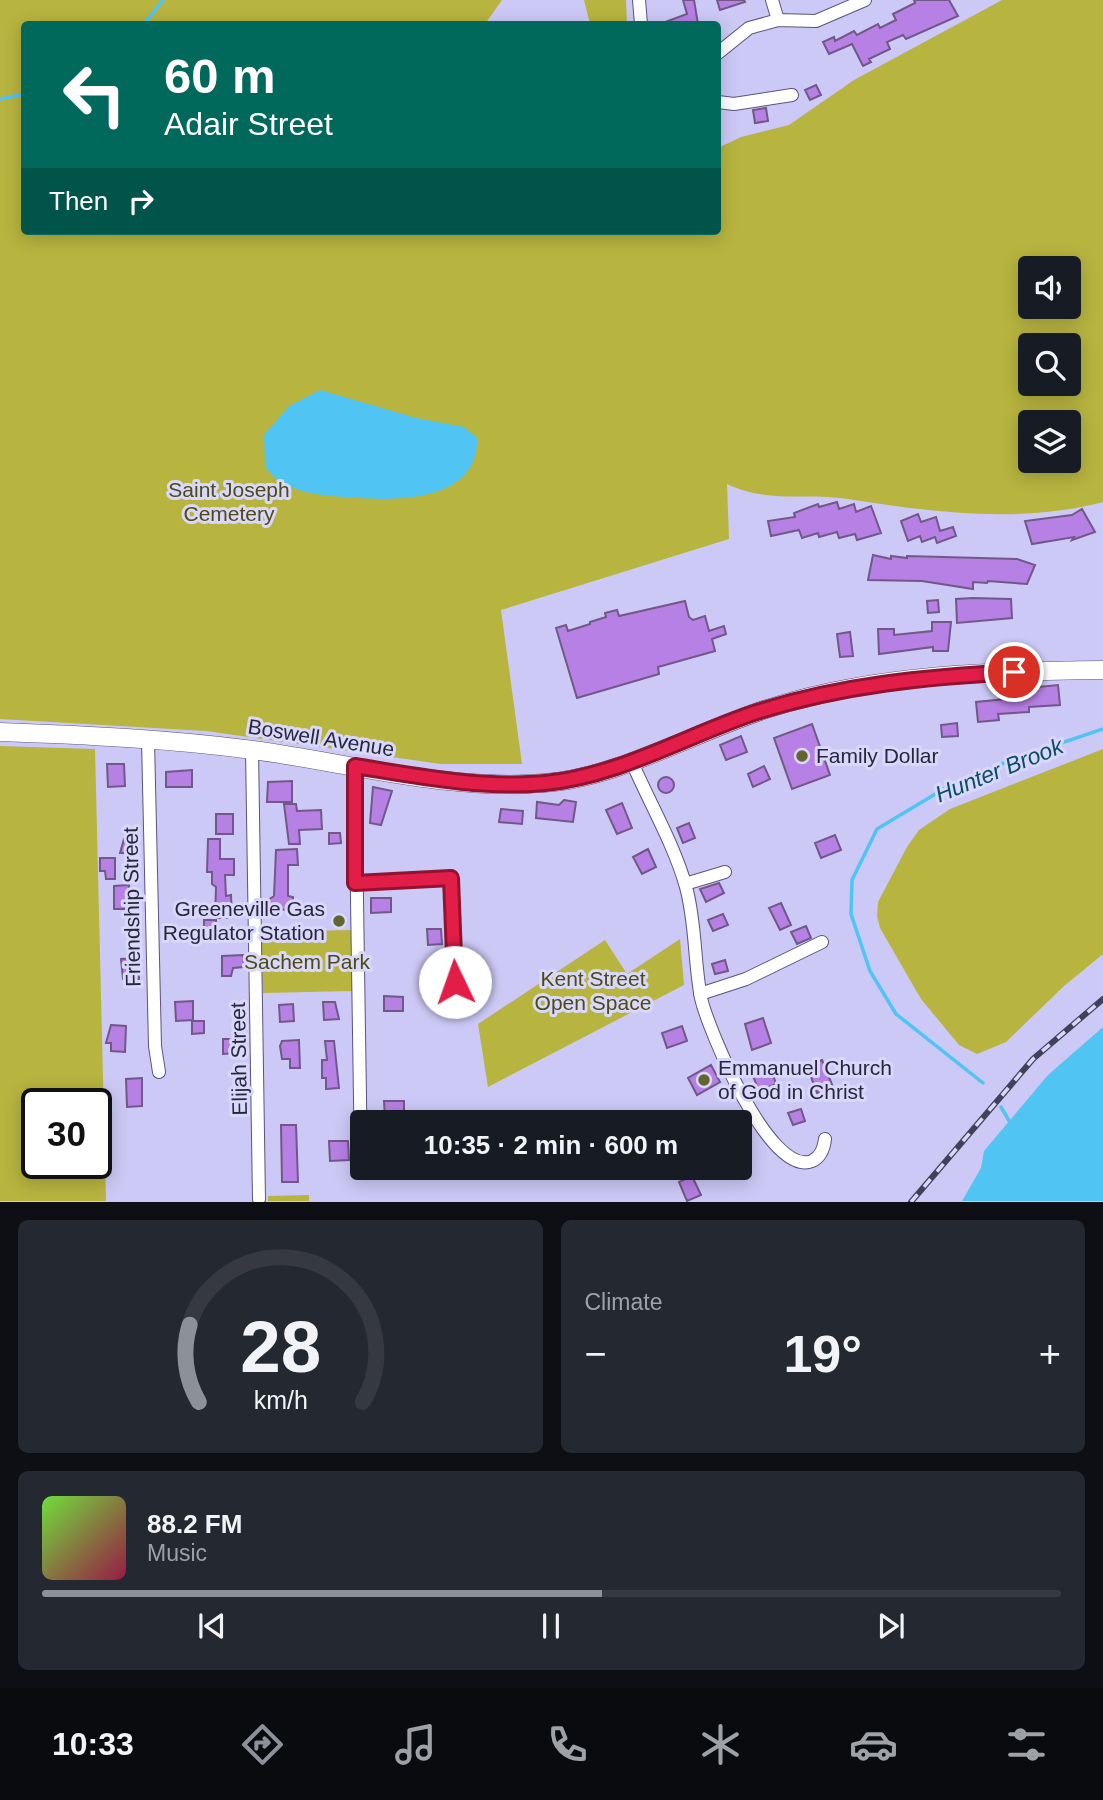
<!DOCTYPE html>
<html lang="en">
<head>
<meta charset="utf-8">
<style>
  body { margin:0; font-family:Arial,sans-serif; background:#242831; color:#f1f3f6; height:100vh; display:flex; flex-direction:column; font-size:26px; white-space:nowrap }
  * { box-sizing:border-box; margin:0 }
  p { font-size:23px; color:#9ea1a6 }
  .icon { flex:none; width:38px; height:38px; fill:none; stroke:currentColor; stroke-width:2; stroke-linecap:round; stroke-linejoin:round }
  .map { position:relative; height:1202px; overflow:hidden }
  .side { display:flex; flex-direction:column; gap:18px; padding:18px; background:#0d0f14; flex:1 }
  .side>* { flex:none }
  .top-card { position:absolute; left:21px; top:21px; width:700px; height:214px; border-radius:7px; box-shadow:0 4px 18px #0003; background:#00695c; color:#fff; overflow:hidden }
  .fabs { position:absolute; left:1018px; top:256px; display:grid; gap:14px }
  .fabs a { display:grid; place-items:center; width:63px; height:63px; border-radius:7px; background:#171b24; box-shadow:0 4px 18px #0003; font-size:35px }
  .speed { position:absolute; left:21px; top:1088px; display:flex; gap:14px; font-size:35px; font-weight:700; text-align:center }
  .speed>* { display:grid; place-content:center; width:91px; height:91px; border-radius:50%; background:#171b24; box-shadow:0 4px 18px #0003; line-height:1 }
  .speed .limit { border:4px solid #111; border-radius:10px; background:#fff; color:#111 }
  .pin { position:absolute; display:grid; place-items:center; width:60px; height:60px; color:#fff; margin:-30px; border:4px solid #fff; border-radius:50%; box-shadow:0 2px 7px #0007 }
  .me { position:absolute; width:77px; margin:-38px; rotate:357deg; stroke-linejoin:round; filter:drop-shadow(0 0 5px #0008) }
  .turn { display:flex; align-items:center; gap:24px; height:147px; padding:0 28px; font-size:32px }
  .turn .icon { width:91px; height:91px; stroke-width:2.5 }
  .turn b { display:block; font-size:49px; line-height:60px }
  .then { display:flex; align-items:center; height:66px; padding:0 28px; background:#0003; gap:14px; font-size:26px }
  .big { font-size:52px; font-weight:800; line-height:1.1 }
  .side .tile { flex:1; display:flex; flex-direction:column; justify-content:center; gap:10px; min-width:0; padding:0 24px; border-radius:10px; background:#242831 }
  .side .dial { align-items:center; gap:0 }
  .dial svg { height:182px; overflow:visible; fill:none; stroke:#363941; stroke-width:7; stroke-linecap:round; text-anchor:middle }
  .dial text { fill:#f1f3f6; stroke:none }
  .song { display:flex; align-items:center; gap:21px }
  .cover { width:84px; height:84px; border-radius:10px; background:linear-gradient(135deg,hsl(100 70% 55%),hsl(340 70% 35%)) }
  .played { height:7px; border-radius:4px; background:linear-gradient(90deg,#8c9099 55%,#363941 55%) }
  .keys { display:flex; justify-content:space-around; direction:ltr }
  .heat { display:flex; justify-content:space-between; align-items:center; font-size:38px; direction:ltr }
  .side .tiles { flex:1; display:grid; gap:18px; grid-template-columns:1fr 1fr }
  .tile:last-child { grid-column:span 2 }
  .trip { position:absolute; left:350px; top:1110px; width:402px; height:70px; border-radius:7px; background:#171b24; box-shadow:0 4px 18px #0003; font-weight:800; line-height:70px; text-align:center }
  .tab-bar { display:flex; height:112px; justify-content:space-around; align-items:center; background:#090b0e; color:#9ea1a6 }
  .tab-bar .icon { width:49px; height:49px }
  .tab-bar .on { color:#8c9099 }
  .tab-bar b { font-size:32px; color:#f1f3f6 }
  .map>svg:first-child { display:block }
  .green { fill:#b7b440; fill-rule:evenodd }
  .water { fill:#50c4f3 }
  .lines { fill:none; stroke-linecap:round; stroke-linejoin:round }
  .stream { stroke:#50c4f3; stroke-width:3.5 }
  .building { fill:#b780e5; stroke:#715887; stroke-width:2 }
  .minor-casing { stroke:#595384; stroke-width:14 }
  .secondary-casing { stroke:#595384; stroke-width:19 }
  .minor { stroke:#fff; stroke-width:12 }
  .secondary { stroke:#fff; stroke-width:18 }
  .rail-casing { stroke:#43415a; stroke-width:6 }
  .rail { stroke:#dad8fa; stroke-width:3.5; stroke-dasharray:10; stroke-linecap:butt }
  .route-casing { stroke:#92132f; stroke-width:18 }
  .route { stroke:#e11d48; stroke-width:12 }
  .poi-dot { fill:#646431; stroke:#dad8fa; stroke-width:2.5 }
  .labels { text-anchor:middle; stroke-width:6; stroke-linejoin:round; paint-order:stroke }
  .park-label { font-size:21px; fill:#4c4b15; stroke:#dad8fa }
  .street-label { font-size:21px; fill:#28263b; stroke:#dad8fa }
  .poi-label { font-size:21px; fill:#28263b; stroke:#dad8fa; text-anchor:start }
  .water-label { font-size:23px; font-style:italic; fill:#094e65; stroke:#dad8fa }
</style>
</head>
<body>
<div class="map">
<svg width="1103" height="1202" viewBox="0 0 1103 1202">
  <rect width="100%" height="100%" fill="#ccc9f6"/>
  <path class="green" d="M0,0H502L485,24H24V231H718V148L741,137L789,125L854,80L1002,0H1103V502C1020,524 931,512 848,499C804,492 770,504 727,484L729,539L501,610L522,764H441L206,731L0,719ZM1031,268H1069V306H1031ZM1031,345H1069V383H1031ZM1031,422H1069V460H1031Z
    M584,0H626L627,24H590Z
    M0,746L95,749L106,1201H0ZM96,1104V1164H37V1104Z
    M1103,749V954L1064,986L1006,1042L977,1054L959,1045L921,999L880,928L877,916L878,902L907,847L919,830L950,809Z
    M352,930L353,991L263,993L261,932Z
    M680,939L684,985L488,1087L478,1024L605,940L627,974Z
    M309,1195V1201H268V1196Z"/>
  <path class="water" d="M320,390L416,418L464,427L477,438C479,500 402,501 358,498C330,496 281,495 265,466L264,435L289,406Z
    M1103,1027V1201H962L981,1168L984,1151L1048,1075Z"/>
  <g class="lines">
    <path class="stream" d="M144,24L163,0
      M0,99L24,94
      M983,1083L896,1014L870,971L851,914L852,880L877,829L947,787L1011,760L1103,729
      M1001,1107L1011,1124"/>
  </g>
  <path class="building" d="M683,0H694L698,24H660L687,14Z
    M717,0H744L745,2L720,10Z
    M914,0H949L958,16L906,39L903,35L887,42L890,49L869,59L871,62L863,66L852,44L829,54L823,42L834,37L835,41L854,31L857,35L878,24L880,28L896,20L893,14L915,3Z
    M816,85L821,95L810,100L805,90Z
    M766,108L768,121L755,123L753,110Z
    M837,502L839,509L854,504L856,512L871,506L881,533L857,540L855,534L839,538L837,532L819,537L818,533L802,538L799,530L771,536L768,521L795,517L794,513L818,504L819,507Z
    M1082,509L1095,532L1072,540L1074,537L1032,544L1025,521L1072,515Z
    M918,514L921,522L936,517L940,531L953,527L956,536L937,543L935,537L922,542L920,536L908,541L901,521Z
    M873,555L891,559V556L907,558V556L1017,559L1035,565L1027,584L988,581L987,583L973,582V589L922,581L868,580Z
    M973,598L1011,599L1012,618L957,623L956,599Z
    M938,600L939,612L928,613L927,601Z
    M685,601L689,617L693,620L705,616L709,631L724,626L726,634L712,639L715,651L658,667L659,674L577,698L556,628L566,625L568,631L590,624V622L606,617L605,613L617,610L619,616Z
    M932,622H951L948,651H933V647L879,654L878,629H894V635L932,631Z
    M850,632L853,656L840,657L837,634Z
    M1028,685V688L1058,685L1060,705L1029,707V712L998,714L999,720L978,722L976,702L1006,699L1005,686Z
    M957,723L958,736L942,737L941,725Z
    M812,724L830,775L792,789L774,738Z
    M741,736L747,752L726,760L720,745Z
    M107,764H124L125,786L108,787Z
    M764,766L770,779L753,787L748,774Z
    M192,770V787H166V772Z
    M658 785a8 8 0 1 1 16 0a8 8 0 1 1-16 0Z
    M292,781V802H267L268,782Z
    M373,787L392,791L381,825L370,823Z
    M564,800L576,802L573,822L536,818L537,802L559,805Z
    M622,803L632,828L617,834L606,810Z
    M284,804H296L297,811L321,810L322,829L299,830L300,844H289Z
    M501,809L523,811L522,824L499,822Z
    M216,814H233V834H216Z
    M689,823L695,838L683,843L677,828Z
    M329,833H340L341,843L329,844Z
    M835,835L841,850L821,858L815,843Z
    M124,839H138L137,853H120Z
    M208,839H220V859H234V875H225L226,896L231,895L232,918H215L216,887L212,884V872H207Z
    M297,849L298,865H288V896L293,897V910L268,909V900L274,896L276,850Z
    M648,849L656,867L642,874L633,857Z
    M100,858H115V879H106L105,871H100Z
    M719,883L724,893L706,902L700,889Z
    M129,885L130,909H114V886Z
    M371,898H391V912L371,913Z
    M781,903L791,925L780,930L769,908Z
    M723,914L728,925L713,931L708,920Z
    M204,920H216V931L204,932Z
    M806,926L811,938L797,944L791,932Z
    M427,929H441L442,944L428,945Z
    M243,955L244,967L233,968L231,976H222V956Z
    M138,958L139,979H123L121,959Z
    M725,960L728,971L715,974L712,964Z
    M443,968L444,983L427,984L425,969Z
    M437,995H447V1005H437Z
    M384,996L403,997V1011H384Z
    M193,1001V1020L176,1021L175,1002Z
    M323,1002H335L339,1019L324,1020Z
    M293,1004L294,1021L280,1022L279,1005Z
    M763,1018L771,1043L752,1050L745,1024Z
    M192,1021H204V1033L192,1034Z
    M111,1025L126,1026L125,1052L111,1051V1043H106Z
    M682,1026L687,1041L667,1048L662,1033Z
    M223,1039H237V1053L223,1054Z
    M299,1040L300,1068H290V1059H282L280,1046L282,1041Z
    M325,1041H334L339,1088L326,1089V1078H322V1060H327Z
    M822,1060L833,1087L817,1093L807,1066Z
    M711,1065L720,1082L697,1095L688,1078Z
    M771,1069L776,1084L759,1091L753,1076Z
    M142,1078V1106L127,1107L126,1079Z
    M384,1101H404V1120H385Z
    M801,1109L805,1121L793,1125L788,1113Z
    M281,1125H296L298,1182H282Z
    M329,1141H348L349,1160L330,1161Z
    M692,1176L701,1195L687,1201L679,1182Z"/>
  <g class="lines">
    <defs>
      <path id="minor" d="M639,0L641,24
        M772,0L778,20
        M718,53L749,28L778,20L816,21L865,0
        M718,102L734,104L792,95
        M148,740L155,1046L159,1072
        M252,750L259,1199
        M631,760C649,802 674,844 686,887C696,923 694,962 701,998C708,1029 770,1178 812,1161C821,1157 824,1148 825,1139
        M355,766L361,1165
        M355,883L451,878L455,982
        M685,884L725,872
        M700,994L746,979L822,942"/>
      <path id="secondary" d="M0,732C84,735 170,739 253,750C349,763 447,791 544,783C619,778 700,729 773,707C879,674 993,671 1103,670"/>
    </defs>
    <use href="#minor" class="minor-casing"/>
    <use href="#secondary" class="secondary-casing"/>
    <use href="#minor" class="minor"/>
    <use href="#secondary" class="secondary"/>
    <defs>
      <path id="rail" d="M911,1202L1033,1059L1103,999"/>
    </defs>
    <use href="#rail" class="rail-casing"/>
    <use href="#rail" class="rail"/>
  </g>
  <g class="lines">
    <defs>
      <path id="route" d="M455,982L451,878L355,883V766C417,776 482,789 545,783C619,776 687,735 757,712C841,685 926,677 1014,672"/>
    </defs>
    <use href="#route" class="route-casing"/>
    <use href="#route" class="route"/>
  </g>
  <g class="poi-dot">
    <circle cx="802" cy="756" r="7"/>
    <circle cx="339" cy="921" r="7"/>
    <circle cx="704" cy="1080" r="7"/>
  </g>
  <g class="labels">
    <g class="park-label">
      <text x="229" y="497">Saint Joseph<tspan x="229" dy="24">Cemetery</tspan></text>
      <text x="307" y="969">Sachem Park</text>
      <text x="593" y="986">Kent Street<tspan x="593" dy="24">Open Space</tspan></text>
    </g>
    <g class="street-label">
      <text transform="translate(321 738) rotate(9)" y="7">Boswell Avenue</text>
      <text transform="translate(132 907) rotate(-91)" y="7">Friendship Street</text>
      <text transform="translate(239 1059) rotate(-91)" y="7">Elijah Street</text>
    </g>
    <g class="poi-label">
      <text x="816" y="763">Family Dollar</text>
      <text x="325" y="916" text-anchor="end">Greeneville Gas<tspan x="325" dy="24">Regulator Station</tspan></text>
      <text x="718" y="1075">Emmanuel Church<tspan x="718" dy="24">of God in Christ</tspan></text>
    </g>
    <g class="water-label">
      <text transform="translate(999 770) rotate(-22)" y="8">Hunter Brook</text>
    </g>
  </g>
</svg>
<div class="fabs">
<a><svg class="icon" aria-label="sound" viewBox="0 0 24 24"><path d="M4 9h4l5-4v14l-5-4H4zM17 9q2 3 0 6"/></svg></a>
<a><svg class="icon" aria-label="search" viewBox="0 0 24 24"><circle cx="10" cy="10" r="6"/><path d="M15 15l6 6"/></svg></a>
<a><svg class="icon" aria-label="layers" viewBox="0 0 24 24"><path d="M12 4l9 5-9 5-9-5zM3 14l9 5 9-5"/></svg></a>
</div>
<div class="speed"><div class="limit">30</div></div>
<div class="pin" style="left:1014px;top:672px;background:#d93025"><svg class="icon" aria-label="arrive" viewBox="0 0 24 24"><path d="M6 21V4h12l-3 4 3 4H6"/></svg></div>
<svg class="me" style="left:455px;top:982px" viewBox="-20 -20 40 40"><circle r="19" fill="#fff"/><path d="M0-13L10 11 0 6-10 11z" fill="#e11d48"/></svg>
<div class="trip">10:35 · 2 min · 600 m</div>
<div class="top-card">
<div class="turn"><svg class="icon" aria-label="left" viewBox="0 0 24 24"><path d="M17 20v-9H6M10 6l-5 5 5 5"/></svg><div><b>60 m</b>Adair Street</div></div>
<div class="then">Then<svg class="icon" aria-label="right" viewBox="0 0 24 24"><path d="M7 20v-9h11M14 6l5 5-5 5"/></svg></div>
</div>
</div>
<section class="side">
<div class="tiles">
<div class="tile dial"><svg viewBox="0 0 100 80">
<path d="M14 69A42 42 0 1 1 86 69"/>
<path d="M14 69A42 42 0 0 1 10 35" stroke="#8c9099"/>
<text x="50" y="56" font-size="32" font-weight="700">28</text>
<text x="50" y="72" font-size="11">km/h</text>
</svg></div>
<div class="tile"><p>Climate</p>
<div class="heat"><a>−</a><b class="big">19°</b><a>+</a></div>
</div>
<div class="tile">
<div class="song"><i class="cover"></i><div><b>88.2 FM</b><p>Music</p></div></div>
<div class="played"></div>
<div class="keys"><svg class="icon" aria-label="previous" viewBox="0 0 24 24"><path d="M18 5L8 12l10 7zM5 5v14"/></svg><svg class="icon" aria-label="pause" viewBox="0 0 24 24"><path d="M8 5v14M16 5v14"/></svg><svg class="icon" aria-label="next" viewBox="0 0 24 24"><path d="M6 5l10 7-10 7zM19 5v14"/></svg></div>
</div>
</div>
</section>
<nav class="tab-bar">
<b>10:33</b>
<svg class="icon on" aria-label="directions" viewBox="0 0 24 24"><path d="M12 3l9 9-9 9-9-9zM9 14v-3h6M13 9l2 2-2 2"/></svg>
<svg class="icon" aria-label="music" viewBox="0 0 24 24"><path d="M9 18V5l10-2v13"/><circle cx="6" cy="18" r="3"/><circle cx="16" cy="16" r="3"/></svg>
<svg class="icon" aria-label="phone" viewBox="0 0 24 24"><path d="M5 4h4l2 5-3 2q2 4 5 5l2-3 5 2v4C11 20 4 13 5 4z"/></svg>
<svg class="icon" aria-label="climate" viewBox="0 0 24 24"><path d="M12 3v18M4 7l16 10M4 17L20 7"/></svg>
<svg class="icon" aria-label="car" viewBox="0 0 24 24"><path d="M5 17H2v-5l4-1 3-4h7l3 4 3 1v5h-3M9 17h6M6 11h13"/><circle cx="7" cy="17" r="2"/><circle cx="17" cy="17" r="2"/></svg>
<svg class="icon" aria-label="filters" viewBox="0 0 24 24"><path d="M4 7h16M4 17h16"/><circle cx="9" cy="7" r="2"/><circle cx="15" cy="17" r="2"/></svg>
</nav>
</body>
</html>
